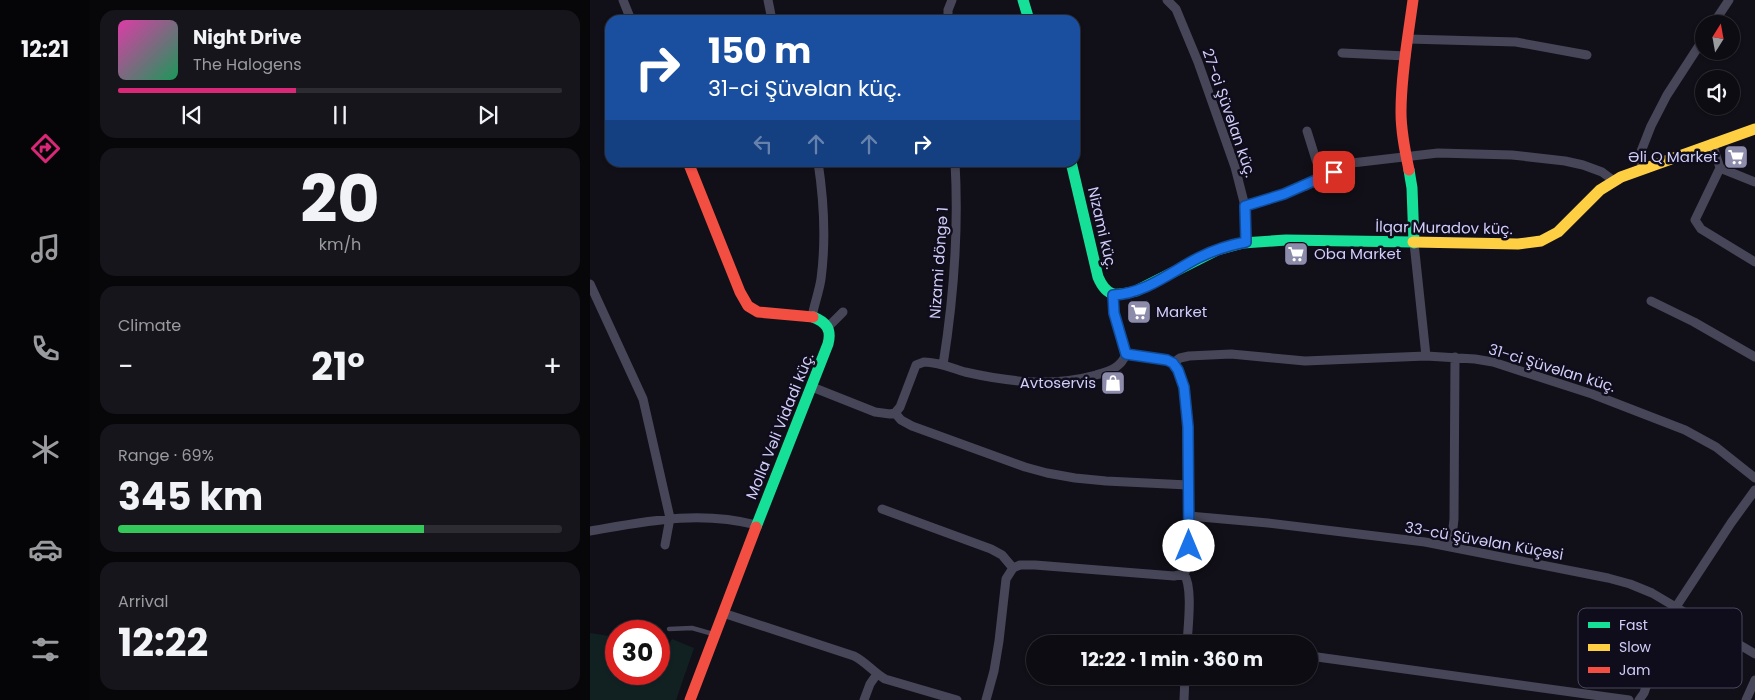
<!DOCTYPE html>
<html lang="en">
<head>
<meta charset="utf-8">
<style>
  body { margin:0; font-family:Poppins,sans-serif; background:#16151b; color:#f1f3f6; height:100vh; display:flex; flex-direction:column; font-size:19px; white-space:nowrap }
  * { box-sizing:border-box; margin:0 }
  p { font-size:16px; color:#9a9b9f }
  .icon { flex:none; width:28px; height:28px; fill:none; stroke:currentColor; stroke-width:2; stroke-linecap:round; stroke-linejoin:round }
  .map { position:relative; flex:1; overflow:hidden }
  .panel { display:flex; flex-direction:column; gap:10px; padding:10px; background:#07070a; width:500px }
  .panel>* { flex:none }
  .banner { position:absolute; left:15px; top:15px; width:475px; height:152px; border-radius:15px; box-shadow:0 1px 4px #0004,0 0 0 1px #2d2c32; background:#1a4fa0; color:#fff; overflow:hidden }
  .needle { width:32px; rotate:11deg }
  .tools { position:absolute; left:1105px; top:15px; display:grid; gap:10px }
  .tools a { display:grid; place-items:center; width:45px; height:45px; border-radius:50%; background:#0d0c12; box-shadow:0 1px 4px #0004,0 0 0 1px #2d2c32; font-size:25px }
  .speed { position:absolute; left:15px; top:620px; display:flex; gap:10px; font-size:25px; font-weight:700; text-align:center }
  .speed>* { display:grid; place-content:center; width:65px; height:65px; border-radius:50%; background:#0d0c12; box-shadow:0 1px 4px #0004,0 0 0 1px #2d2c32; line-height:1 }
  .speed .limit { border:8px solid #d22; background:#fff; color:#111 }
  .pin { position:absolute; display:grid; place-items:center; width:42px; height:42px; color:#fff; margin:-21px; border-radius:10px; box-shadow:0 2px 8px #0006 }
  .me { position:absolute; width:55px; margin:-28px; rotate:0deg; stroke-linejoin:round; filter:drop-shadow(0 0 4px #0008) }
  .turn { display:flex; align-items:center; gap:18px; height:105px; padding:0 20px; font-size:22px }
  .turn .icon { width:65px; height:65px; stroke-width:2.5 }
  .turn b { display:block; font-size:35px; line-height:42px }
  .lanes { display:flex; align-items:center; height:48px; padding:0 20px; background:#0003; justify-content:center; gap:25px; direction:ltr }
  .lanes .off { opacity:.35 }
  .big { font-size:38px; font-weight:700; line-height:1.1 }
  .panel .widget { flex:1; display:flex; flex-direction:column; justify-content:center; gap:8px; min-width:0; padding:0 18px; border-radius:15px; background:#16151b }
  .panel .dial { align-items:center; gap:0 }
  .dial b { font-size:65px; line-height:1 }
  .song { display:flex; align-items:center; gap:15px }
  .cover { width:60px; height:60px; border-radius:8px; background:linear-gradient(135deg,hsl(320 70% 55%),hsl(150 70% 35%)) }
  .played { height:5px; border-radius:2px; background:linear-gradient(90deg,#db2777 40%,#2d2c32 40%) }
  .keys { display:flex; justify-content:space-around; direction:ltr }
  .heat { display:flex; justify-content:space-between; align-items:center; font-size:28px; direction:ltr }
  .charge { height:8px; border-radius:4px; background:linear-gradient(90deg,#34c759 69%,#2d2c32 0) }
  .trip { position:absolute; left:436px; top:635px; width:292px; height:50px; border-radius:25px; background:#0d0c12; box-shadow:0 1px 4px #0004,0 0 0 1px #2d2c32; font-weight:700; line-height:50px; text-align:center }
  main { display:flex; flex:1; min-height:0 }
  .tab-bar { display:flex; flex-direction:column; width:90px; justify-content:space-around; align-items:center; background:#050507; color:#9a9b9f }
  .tab-bar .icon { width:35px; height:35px }
  .tab-bar .active { color:#db2777 }
  .tab-bar b { font-size:22px; color:#f1f3f6 }
  .map>svg:first-child { display:block }
  .green { fill:#112122 }
  .lines { fill:none; stroke-linecap:round; stroke-linejoin:round }
  .lane { stroke:#474658; stroke-width:4.5 }
  .street { stroke:#474658; stroke-width:9 }
  .fast { stroke:#16e098; stroke-width:11 }
  .slow { stroke:#ffcf43; stroke-width:11 }
  .jam { stroke:#f24e42; stroke-width:11 }
  .route-casing { stroke:#114b97; stroke-width:12 }
  .route { stroke:#1a73e8; stroke-width:9 }
  .labels { text-anchor:middle; stroke-width:5; stroke-linejoin:round; paint-order:stroke }
  .street-label { font-size:15px; fill:#d0cdf9; stroke:#0f0d1b }
  .poi-label { font-size:15px; fill:#d0cdf9; stroke:#0f0d1b; text-anchor:end }
  .key { fill:#0f0d1b; stroke:#49475e; stroke-width:1 }
  .key-label { font-size:14px; fill:#d0cdf9 }
</style>
</head>
<body>
<main>
<nav class="tab-bar">
<b>12:21</b>
<svg class="icon active" aria-label="directions" viewBox="0 0 24 24"><path d="M12 3l9 9-9 9-9-9zM9 14v-3h6M13 9l2 2-2 2"/></svg>
<svg class="icon" aria-label="music" viewBox="0 0 24 24"><path d="M9 18V5l10-2v13"/><circle cx="6" cy="18" r="3"/><circle cx="16" cy="16" r="3"/></svg>
<svg class="icon" aria-label="phone" viewBox="0 0 24 24"><path d="M5 4h4l2 5-3 2q2 4 5 5l2-3 5 2v4C11 20 4 13 5 4z"/></svg>
<svg class="icon" aria-label="climate" viewBox="0 0 24 24"><path d="M12 3v18M4 7l16 10M4 17L20 7"/></svg>
<svg class="icon" aria-label="car" viewBox="0 0 24 24"><path d="M5 17H2v-5l4-1 3-4h7l3 4 3 1v5h-3M9 17h6M6 11h13"/><circle cx="7" cy="17" r="2"/><circle cx="17" cy="17" r="2"/></svg>
<svg class="icon" aria-label="filters" viewBox="0 0 24 24"><path d="M4 7h16M4 17h16"/><circle cx="9" cy="7" r="2"/><circle cx="15" cy="17" r="2"/></svg>
</nav>
<section class="panel">
<div class="widget">
<div class="song"><i class="cover"></i><div><b>Night Drive</b><p>The Halogens</p></div></div>
<div class="played"></div>
<div class="keys"><svg class="icon" aria-label="previous" viewBox="0 0 24 24"><path d="M18 5L8 12l10 7zM5 5v14"/></svg><svg class="icon" aria-label="pause" viewBox="0 0 24 24"><path d="M8 5v14M16 5v14"/></svg><svg class="icon" aria-label="next" viewBox="0 0 24 24"><path d="M6 5l10 7-10 7zM19 5v14"/></svg></div>
</div>
<div class="widget dial"><b>20</b><p>km/h</p></div>
<div class="widget"><p>Climate</p>
<div class="heat"><a>−</a><b class="big">21°</b><a>+</a></div>
</div>
<div class="widget"><p>Range · 69%</p><b class="big">345 km</b><div class="charge"></div></div>
<div class="widget"><p>Arrival</p><b class="big">12:22</b></div>
</section>
<div class="map">
<svg width="1165" height="700" viewBox="0 0 1165 700">
  <rect width="100%" height="100%" fill="#111018"/>
  <path class="green" d="M0,633L26,637V674H69V644L78,646L82,639L104,648L86,700H0Z"/>
  <g class="lines">
    <path class="lane" d="M79,629L102,628L123,634"/>
    <path class="street" d="M33,0L41,20
      M178,0L182,20
      M577,0L586,9L608,62L645,167L655,206L656,242
      M358,20V10L362,0
      M1123,24L1139,0
      M818,39L926,42L997,55
      M752,53L816,56
      M717,131L732,179
      M1122,143L1130,168L1165,182
      M1052,168L1050,154L1061,126L1077,95L1114,38
      M1130,168L1105,220L1111,229L1165,262
      M655,206L716,186L762,163L848,153L922,155L975,161L993,165L1012,172L1024,181
      M824,243L836,356
      M0,284L53,399L80,518L75,545
      M1061,301L1104,322L1165,357
      M222,317C224,305 229,292 231,279C236,241 234,201 228,162
      M238,327L253,312
      M583,363L590,358L599,356L641,354L715,361L836,356L885,359L903,362L1002,394L1095,430L1126,447L1165,478
      M353,365C364,296 369,232 365,162
      M222,387L285,412L300,414L305,413L310,407L326,365L334,362C348,362 362,368 375,372C419,382 462,387 506,375C519,371 531,368 536,354L524,313L523,295
      M305,413L311,420L322,426L435,467L457,473L485,478L516,481L598,485
      M292,509L401,549L412,555L423,568
      M599,516L678,523L835,542L1018,578L1040,584L1062,593L1165,654
      M0,531C58,521 108,510 167,525
      M861,546L864,519L865,357
      M594,574C603,587 598,626 597,644
      M133,613L264,656C276,662 283,672 295,679L367,700
      M597,639L634,644
      M720,656L1039,700
      M274,700L280,684L287,674
      M396,700L404,671L409,641L416,579L423,568L430,565H445L584,576L594,574L598,566L597,427L594,387L588,370L583,363L577,360L536,354
      M594,700L595,676
      M1049,700L1054,693L1080,616L1141,523L1165,490
      M1156,700L1165,680"/>
    <path class="fast" d="M433,0L439,20
      M481,162L508,277C517,298 526,296 546,291L627,250L653,243L696,240L823,242
      M819,170L822,188L824,243
      M166,527L238,344C242,329 236,322 223,317"/>
    <path class="slow" d="M823,242L928,244L951,241L968,232L1010,190L1031,177L1165,129"/>
    <path class="jam" d="M98,162L150,292L158,306L168,312L223,317
      M819,170C815,151 811,132 811,112C811,75 818,37 823,0
      M100,700L166,527"/>
  </g>
  <g class="lines">
    <defs>
      <path id="route" d="M599,546L598,427L594,387L588,370L583,363L577,360L536,354L524,313L523,295C554,294 581,272 608,258C624,250 639,245 656,242L655,206L694,194L744,172"/>
    </defs>
    <use href="#route" class="route-casing"/>
    <use href="#route" class="route"/>
  </g>
  <defs>
    <symbol id="supermarket-square" viewBox="-11 -11 22 22"><rect x="-9" y="-9" width="18" height="18" rx="4" fill="#8d8baa" stroke="#0f0d1b"/><path d="M-6-5.5h2.5l.6 2H6L4.5 2H-2.5L-4.4-4H-6ZM-1.5 3.2a1.3 1.3 0 1 0 .1 0ZM3 3.2a1.3 1.3 0 1 0 .1 0Z" fill="#fff"/></symbol>
    <symbol id="shop-square" viewBox="-11 -11 22 22"><rect x="-9" y="-9" width="18" height="18" rx="4" fill="#8d8baa" stroke="#0f0d1b"/><path d="M-5-2.5h2.3a2.7 3.5 0 0 1 5.4 0H5L5.5 6h-11ZM-1.5-2.5h3a1.5 2.3 0 0 0-3 0Z" fill="#fff"/></symbol>
  </defs>
  <g fill-rule="evenodd">
    <use href="#supermarket-square" x="1132" y="143" width="28" height="28"/>
    <use href="#supermarket-square" x="692" y="240" width="28" height="28"/>
    <use href="#supermarket-square" x="535" y="298" width="28" height="28"/>
    <use href="#shop-square" x="509" y="369" width="28" height="28"/>
  </g>
  <g class="labels">
    <g class="street-label">
      <text transform="translate(639 113) rotate(71)" y="5">27-ci Şüvəlan küç.</text>
      <text transform="translate(512 228) rotate(77)" y="5">Nizami küç.</text>
      <text transform="translate(854 228) rotate(1)" y="5">İlqar Muradov küç.</text>
      <text transform="translate(349 263) rotate(-86)" y="5">Nizami döngə 1</text>
      <text transform="translate(962 368) rotate(17)" y="5">31-ci Şüvəlan küç.</text>
      <text transform="translate(190 426) rotate(-68)" y="5">Molla Vəli Vidadi küç.</text>
      <text transform="translate(894 541) rotate(10)" y="5">33-cü Şüvəlan Küçəsi</text>
    </g>
    <g class="poi-label">
      <text x="1128" y="162">Əli Q Market</text>
      <text x="724" y="259" text-anchor="start">Oba Market</text>
      <text x="566" y="317" text-anchor="start">Market</text>
      <text x="506" y="388">Avtoservis</text>
    </g>
  </g>
  <rect x="988" y="608" width="164" height="80" rx="8" class="key"/>
  <rect x="998" y="622" width="22" height="6" fill="#16e098"/>
  <rect x="998" y="644" width="22" height="7" fill="#ffcf43"/>
  <rect x="998" y="667" width="22" height="6" fill="#f24e42"/>
  <g class="key-label">
    <text x="1029" y="630">Fast</text>
    <text x="1029" y="652">Slow</text>
    <text x="1029" y="675">Jam</text>
  </g>
</svg>
<div class="tools">
<a><svg class="needle" viewBox="-14 -14 28 28"><path d="M0-13l5 13h-10z" fill="#e53935"/><path d="M0 13l5-13h-10z" fill="#9a9b9f"/></svg></a>
<a><svg class="icon" aria-label="sound" viewBox="0 0 24 24"><path d="M4 9h4l5-4v14l-5-4H4zM17 9q2 3 0 6"/></svg></a>
</div>
<div class="speed"><div class="limit">30</div></div>
<div class="pin" style="left:744px;top:172px;background:#d93025"><svg class="icon" aria-label="arrive" viewBox="0 0 24 24"><path d="M6 21V4h12l-3 4 3 4H6"/></svg></div>
<svg class="me" style="left:599px;top:546px" viewBox="-20 -20 40 40"><circle r="19" fill="#fff"/><path d="M0-13L10 11 0 6-10 11z" fill="#1a73e8"/></svg>
<div class="trip">12:22 · 1 min · 360 m</div>
<div class="banner">
<div class="turn"><svg class="icon" aria-label="right" viewBox="0 0 24 24"><path d="M7 20v-9h11M14 6l5 5-5 5"/></svg><div><b>150 m</b>31-ci Şüvəlan küç.</div></div>
<div class="lanes"><svg class="icon off" aria-label="left" viewBox="0 0 24 24"><path d="M17 20v-9H6M10 6l-5 5 5 5"/></svg><svg class="icon off" aria-label="ahead" viewBox="0 0 24 24"><path d="M12 20V5M6 11l6-6 6 6"/></svg><svg class="icon off" aria-label="ahead" viewBox="0 0 24 24"><path d="M12 20V5M6 11l6-6 6 6"/></svg><svg class="icon" aria-label="right" viewBox="0 0 24 24"><path d="M7 20v-9h11M14 6l5 5-5 5"/></svg></div>
</div>
</div>
</main>
</body>
</html>
